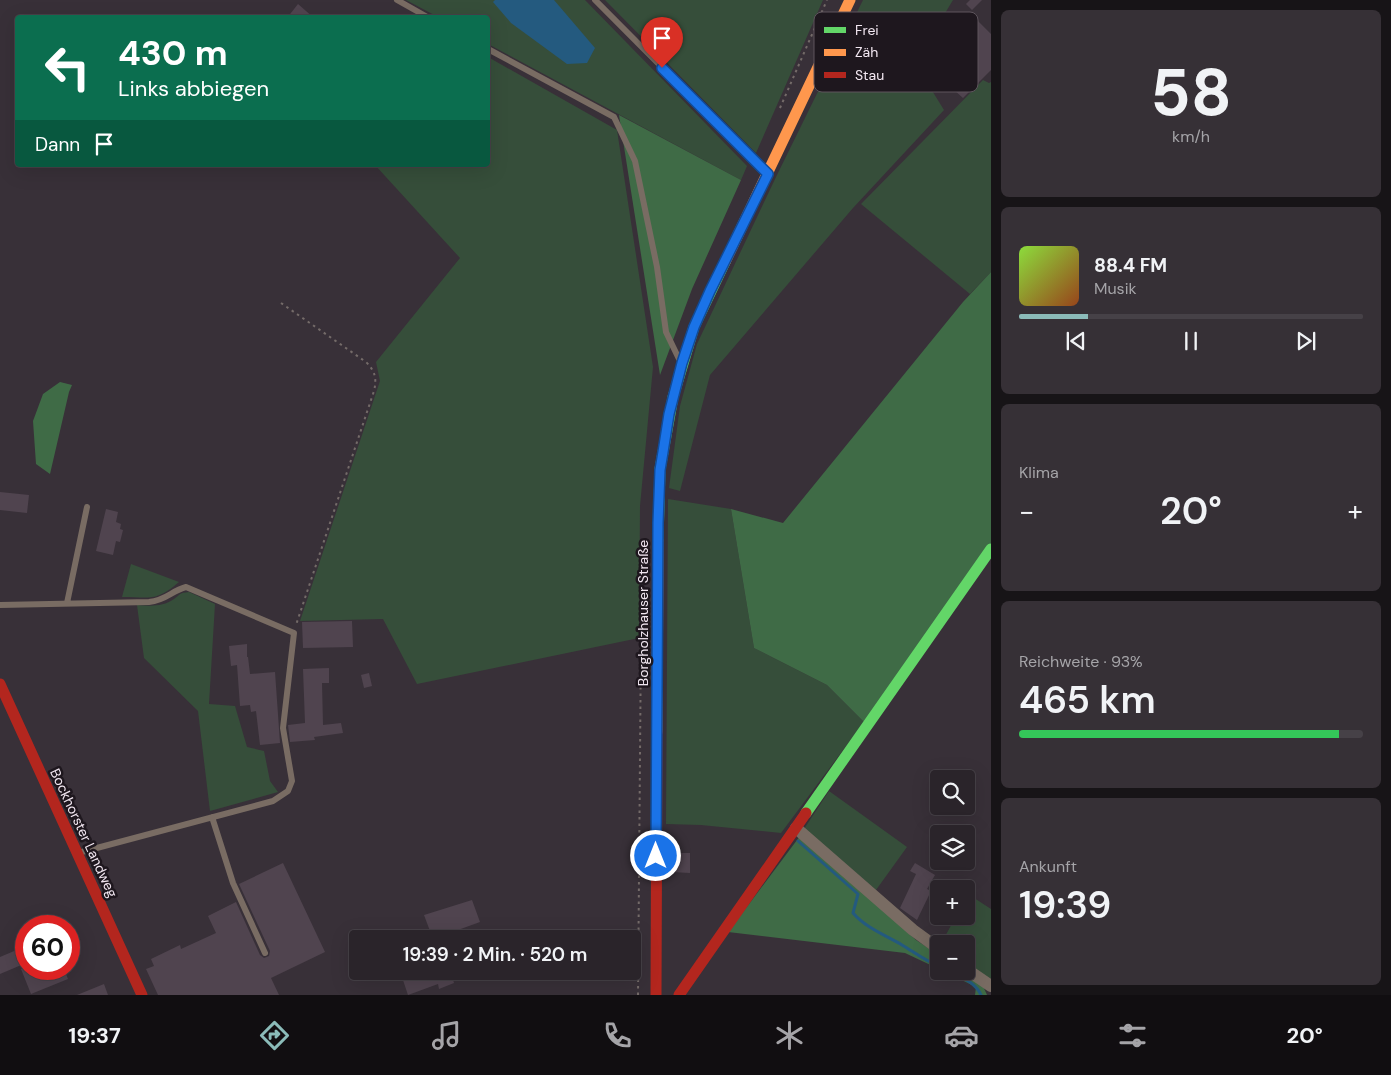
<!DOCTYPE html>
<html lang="de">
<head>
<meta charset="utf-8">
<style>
  body { margin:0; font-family:"DM Sans",sans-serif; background:#363036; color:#f1f3f6; height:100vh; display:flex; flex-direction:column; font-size:19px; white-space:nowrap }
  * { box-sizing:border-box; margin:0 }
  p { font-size:16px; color:#a5a4a8 }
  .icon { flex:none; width:28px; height:28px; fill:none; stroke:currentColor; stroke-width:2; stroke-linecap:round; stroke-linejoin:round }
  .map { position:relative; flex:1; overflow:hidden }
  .details { display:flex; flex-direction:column; gap:10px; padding:10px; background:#171417; width:400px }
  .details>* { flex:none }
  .guide { position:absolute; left:15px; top:15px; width:475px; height:152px; border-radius:5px; box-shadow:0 5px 20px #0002,0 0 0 1px #464147; background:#0b6e4f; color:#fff; overflow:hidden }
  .tools { position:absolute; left:930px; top:770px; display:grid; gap:10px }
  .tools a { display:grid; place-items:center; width:45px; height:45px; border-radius:5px; background:#2a242a; box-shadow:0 5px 20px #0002,0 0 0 1px #464147; font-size:25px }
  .speed { position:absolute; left:15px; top:915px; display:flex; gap:10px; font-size:25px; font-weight:700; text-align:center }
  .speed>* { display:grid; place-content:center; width:65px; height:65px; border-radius:50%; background:#2a242a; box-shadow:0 5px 20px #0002,0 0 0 1px #464147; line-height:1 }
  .speed .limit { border:8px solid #d22; background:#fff; color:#111 }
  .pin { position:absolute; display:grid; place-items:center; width:42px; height:42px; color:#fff; margin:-51px -21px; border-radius:50% 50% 50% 0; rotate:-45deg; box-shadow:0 0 5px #0007 }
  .pin .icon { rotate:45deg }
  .me { position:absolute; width:55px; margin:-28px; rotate:0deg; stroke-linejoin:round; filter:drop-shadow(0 0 4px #0008) }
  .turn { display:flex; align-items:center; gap:18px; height:105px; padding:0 20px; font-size:22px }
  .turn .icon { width:65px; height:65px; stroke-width:2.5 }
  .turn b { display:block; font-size:35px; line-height:42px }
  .then { display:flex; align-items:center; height:48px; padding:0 20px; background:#0003; gap:10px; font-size:19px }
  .big { font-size:38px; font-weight:600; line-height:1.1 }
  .details .widget { flex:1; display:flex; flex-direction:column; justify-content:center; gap:8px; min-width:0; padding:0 18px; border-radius:8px; background:#363036 }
  .details .dial { align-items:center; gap:0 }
  .dial b { font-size:65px; line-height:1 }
  .song { display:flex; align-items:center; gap:15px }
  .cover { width:60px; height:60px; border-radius:8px; background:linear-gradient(135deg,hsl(90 70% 55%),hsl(20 70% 35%)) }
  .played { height:5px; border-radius:2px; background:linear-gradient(90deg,#8bbbb9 20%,#464147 20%) }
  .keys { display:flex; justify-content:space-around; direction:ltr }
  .heat { display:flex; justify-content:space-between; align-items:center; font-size:28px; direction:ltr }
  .charge { height:8px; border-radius:4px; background:linear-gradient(90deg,#34c759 93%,#464147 0) }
  .trip { position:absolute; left:349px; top:930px; width:292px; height:50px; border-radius:5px; background:#2a242a; box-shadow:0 5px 20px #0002,0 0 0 1px #464147; font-weight:600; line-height:50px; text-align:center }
  .tab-bar { display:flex; height:80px; justify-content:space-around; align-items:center; background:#110e11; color:#a5a4a8 }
  .tab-bar .icon { width:35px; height:35px }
  .tab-bar .current { color:#8bbbb9 }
  .tab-bar b { font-size:22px; color:#f1f3f6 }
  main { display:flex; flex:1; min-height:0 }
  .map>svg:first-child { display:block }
  .green { fill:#364e3a }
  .forest { fill:#3f6b46 }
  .water { fill:#245a7f }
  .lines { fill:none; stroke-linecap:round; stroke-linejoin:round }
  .stream { stroke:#245a7f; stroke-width:3 }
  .building { fill:#50444f }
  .path { stroke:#746b69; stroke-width:2; stroke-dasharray:2.5 4; stroke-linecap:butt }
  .lane { stroke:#796c63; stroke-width:6 }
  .street { stroke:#796c63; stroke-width:12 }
  .fast { stroke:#63d668; stroke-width:11 }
  .slow { stroke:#ff974d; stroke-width:11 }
  .jam { stroke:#b3261e; stroke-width:11 }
  .route-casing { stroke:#114b97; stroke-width:12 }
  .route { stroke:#1a73e8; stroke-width:9 }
  .labels { text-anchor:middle; stroke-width:5; stroke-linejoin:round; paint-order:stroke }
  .street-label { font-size:14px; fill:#f2e7f1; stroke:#1e171e }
  .key { fill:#1e171e; stroke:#5e555d; stroke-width:1 }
  .key-label { font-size:14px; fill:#f2e7f1 }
</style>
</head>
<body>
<main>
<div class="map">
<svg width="991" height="995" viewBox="0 0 991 995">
  <rect width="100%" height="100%" fill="#383038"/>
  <path class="green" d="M406,0H585L747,166L741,180L488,44V18L438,17Z
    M605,0H823L756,153Z
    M863,0H953L915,63L944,110L853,208L710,375L680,491L669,488L680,406L697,344L776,177Z
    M488,57L617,130L653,367L640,506L639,638L417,684L383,619L300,621L380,381L376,362L460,258L375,165H488Z
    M983,80L989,83L991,82V272L970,294L861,204Z
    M668,499L731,509L754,648L827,685L864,722L781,833L701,825L666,824Z
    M131,564L179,582C156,602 150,597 122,597Z
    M189,592L215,604L209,704L235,706L247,747L264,751L270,781L278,792L210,811L198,711L144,658L137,605C150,606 163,607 174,599C181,594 179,593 189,592Z
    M829,791L907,847L876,890L804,829Z
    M968,894L991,909V979L966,963V944H941L956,916H966V897Z"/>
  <path class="forest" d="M619,115L741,180L692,289L660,375Z
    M991,272V543L864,722L827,685L754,648L731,509L783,523L963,302Z
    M60,382L72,385L69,392L50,474L36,464L33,421L43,394Z
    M800,836L916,940L939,955V969L905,953L728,932Z
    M943,971H962L983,986L987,995H975L976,987Z"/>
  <path class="water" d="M495,0H554L595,48L587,63L567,64L511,23L493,2Z"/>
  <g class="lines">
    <path class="stream" d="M798,841L858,894L853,913C866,928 885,935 902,945C914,952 925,961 939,966
      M950,971C961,977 976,983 981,995"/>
  </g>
  <path class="building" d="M970,0H982L972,10L966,4Z
    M298,4L314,18H287Z
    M978,21L991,34V70L963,98L953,89L958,85L937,64Z
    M0,492L29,495L27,513L0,510Z
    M106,509L118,512L116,522L121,524L120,529L123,530L120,542L116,541L113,555L96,551Z
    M352,621L353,647L303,648L302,622Z
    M247,644V657H248L250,674L275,672L280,743L260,745L256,711L251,712L250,705L240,706L237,665L231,666L229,646Z
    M329,668V683H322L323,725L341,723L343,733L314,737L315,740L290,742L288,725L305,723L303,669Z
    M369,673L372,686L364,688L361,675Z
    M673,853H690V873L672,872Z
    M283,863L325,952L271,978L279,995H158L146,969L154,966L151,959L180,945L181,949L216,933L208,916L236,902L260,955L264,958L269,956L270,951L239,884Z
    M915,863L935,875L927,889L931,891L917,920L900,908L916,874L910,871Z
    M472,900L480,922L433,939L424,915Z
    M26,946V963L0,974V957Z
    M21,969H64L68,979L31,994Z
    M400,971H450L454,983L439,989L438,984L408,995Z
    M104,984L108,995H77Z"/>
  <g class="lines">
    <path class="path" d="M780,108L827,0
      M281,303L366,362C375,371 377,378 374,391L296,625
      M638,995L641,637"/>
    <path class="lane" d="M397,0L429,18
      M595,0L765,171
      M488,49L614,117L635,161L657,267L666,332L679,359
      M67,603L87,507
      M0,605L149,602C167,600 171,591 186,587L294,633L283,728L292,781L288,791L273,801L78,853
      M212,817L233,883L265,953"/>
    <path class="street" d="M796,828L913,930L939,949
      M966,969L991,986"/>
    <path class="fast" d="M658,540L660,469L673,397L694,327L725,262
      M806,813L991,549"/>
    <path class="slow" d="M725,262L850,0
      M657,732L658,540"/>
    <path class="jam" d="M0,684L142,995
      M656,995L657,732
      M679,995L806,813"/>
  </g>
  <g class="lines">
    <defs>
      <path id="route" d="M656,856L658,523L660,470L663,452L669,414L682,363L694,327L710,291L768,174L662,68"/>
    </defs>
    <use href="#route" class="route-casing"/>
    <use href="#route" class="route"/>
  </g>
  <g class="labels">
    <g class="street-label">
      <text transform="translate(643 613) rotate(-90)" y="5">Borgholzhauser Straße</text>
      <text transform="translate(84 833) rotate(65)" y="5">Bockhorster Landweg</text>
    </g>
  </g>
  <rect x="814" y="12" width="164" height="80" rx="8" class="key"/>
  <rect x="824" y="27" width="22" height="6" fill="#63d668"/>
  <rect x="824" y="49" width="22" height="7" fill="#ff974d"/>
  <rect x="824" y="72" width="22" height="6" fill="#b3261e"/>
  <g class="key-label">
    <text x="855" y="35">Frei</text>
    <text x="855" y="57">Zäh</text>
    <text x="855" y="80">Stau</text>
  </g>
</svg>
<div class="tools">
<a><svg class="icon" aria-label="search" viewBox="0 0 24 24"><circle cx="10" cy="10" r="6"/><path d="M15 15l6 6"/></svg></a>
<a><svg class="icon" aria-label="layers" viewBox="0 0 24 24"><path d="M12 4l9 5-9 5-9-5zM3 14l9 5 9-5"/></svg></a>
<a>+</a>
<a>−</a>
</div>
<div class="speed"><div class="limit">60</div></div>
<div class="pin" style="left:662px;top:68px;background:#d93025"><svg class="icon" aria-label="arrive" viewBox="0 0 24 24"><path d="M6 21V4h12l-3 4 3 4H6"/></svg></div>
<svg class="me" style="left:656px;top:856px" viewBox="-20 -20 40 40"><circle r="17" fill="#1a73e8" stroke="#fff" stroke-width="3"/><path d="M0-11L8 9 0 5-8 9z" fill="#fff"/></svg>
<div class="trip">19:39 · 2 Min. · 520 m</div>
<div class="guide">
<div class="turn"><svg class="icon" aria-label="left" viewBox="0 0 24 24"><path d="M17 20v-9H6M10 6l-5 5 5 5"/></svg><div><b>430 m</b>Links abbiegen</div></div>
<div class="then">Dann<svg class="icon" aria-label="arrive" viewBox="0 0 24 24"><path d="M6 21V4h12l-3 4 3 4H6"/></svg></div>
</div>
</div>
<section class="details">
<div class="widget dial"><b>58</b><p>km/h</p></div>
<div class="widget">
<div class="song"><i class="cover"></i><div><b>88.4 FM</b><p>Musik</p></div></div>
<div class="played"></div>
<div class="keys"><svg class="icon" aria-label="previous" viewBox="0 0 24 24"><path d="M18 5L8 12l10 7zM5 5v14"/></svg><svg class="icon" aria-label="pause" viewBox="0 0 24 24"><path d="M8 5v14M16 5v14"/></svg><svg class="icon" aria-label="next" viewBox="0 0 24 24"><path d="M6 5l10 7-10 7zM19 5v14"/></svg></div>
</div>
<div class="widget"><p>Klima</p>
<div class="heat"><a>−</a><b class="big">20°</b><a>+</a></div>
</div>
<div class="widget"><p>Reichweite · 93%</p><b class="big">465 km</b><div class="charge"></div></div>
<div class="widget"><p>Ankunft</p><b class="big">19:39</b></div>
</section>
</main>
<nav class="tab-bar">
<b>19:37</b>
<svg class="icon current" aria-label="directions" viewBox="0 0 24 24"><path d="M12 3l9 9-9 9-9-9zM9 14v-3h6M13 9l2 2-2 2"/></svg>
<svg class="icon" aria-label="music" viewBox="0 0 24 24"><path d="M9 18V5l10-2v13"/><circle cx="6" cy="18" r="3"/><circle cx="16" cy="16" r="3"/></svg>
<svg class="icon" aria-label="phone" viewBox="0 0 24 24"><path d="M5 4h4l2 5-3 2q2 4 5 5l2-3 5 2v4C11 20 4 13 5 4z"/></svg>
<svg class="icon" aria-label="climate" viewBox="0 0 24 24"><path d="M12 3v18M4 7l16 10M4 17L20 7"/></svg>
<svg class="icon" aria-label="car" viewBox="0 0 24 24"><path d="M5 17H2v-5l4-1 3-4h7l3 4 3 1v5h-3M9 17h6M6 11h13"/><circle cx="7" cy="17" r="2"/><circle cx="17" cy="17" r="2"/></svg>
<svg class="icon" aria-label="filters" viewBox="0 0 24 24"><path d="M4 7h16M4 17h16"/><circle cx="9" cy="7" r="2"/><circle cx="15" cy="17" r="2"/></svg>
<b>20°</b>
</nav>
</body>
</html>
